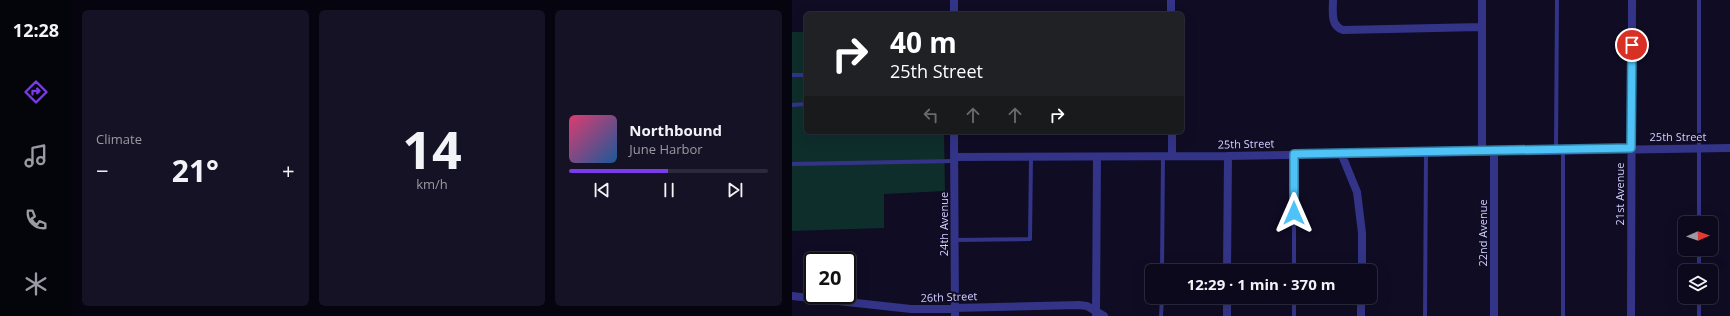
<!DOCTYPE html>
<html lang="en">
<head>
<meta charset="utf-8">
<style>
  body { margin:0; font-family:"Open Sans",sans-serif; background:#141224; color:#f1f3f6; height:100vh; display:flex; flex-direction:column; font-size:15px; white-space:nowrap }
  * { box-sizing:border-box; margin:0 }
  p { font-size:13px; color:#9a9aa3 }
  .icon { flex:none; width:22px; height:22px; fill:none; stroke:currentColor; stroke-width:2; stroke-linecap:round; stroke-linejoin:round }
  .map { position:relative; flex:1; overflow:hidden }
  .side { display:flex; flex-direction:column; gap:10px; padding:10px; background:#06050f; width:720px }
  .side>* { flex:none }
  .hud { position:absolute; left:12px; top:12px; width:380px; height:122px; border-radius:6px; box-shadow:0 4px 16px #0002,0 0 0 1px #2b2a3a; background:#202124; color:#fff; overflow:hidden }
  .needle { width:26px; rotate:88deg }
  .buttons { position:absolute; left:886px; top:216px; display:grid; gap:8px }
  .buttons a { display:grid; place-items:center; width:40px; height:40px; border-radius:6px; background:#0b091b; box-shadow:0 4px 16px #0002,0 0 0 1px #2b2a3a; font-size:20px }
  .speed { position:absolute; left:12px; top:252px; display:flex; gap:8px; font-size:20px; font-weight:700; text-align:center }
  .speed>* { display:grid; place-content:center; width:52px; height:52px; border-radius:50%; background:#0b091b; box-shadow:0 4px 16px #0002,0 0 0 1px #2b2a3a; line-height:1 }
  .speed .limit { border:2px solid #111; border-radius:6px; background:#fff; color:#111 }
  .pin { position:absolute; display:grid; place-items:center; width:34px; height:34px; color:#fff; margin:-17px; border:2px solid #fff; border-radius:50%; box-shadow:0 1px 4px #0007 }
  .me { position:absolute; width:44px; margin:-22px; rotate:0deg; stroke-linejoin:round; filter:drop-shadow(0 0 3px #0008) }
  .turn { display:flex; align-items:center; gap:14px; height:84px; padding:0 20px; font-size:18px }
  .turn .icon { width:52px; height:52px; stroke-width:2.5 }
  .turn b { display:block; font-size:28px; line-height:34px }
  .lanes { display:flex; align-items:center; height:38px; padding:0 20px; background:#0003; justify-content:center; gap:20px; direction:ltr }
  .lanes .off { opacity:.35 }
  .big { font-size:30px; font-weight:700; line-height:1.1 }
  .side .widget { flex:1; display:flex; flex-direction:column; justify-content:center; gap:6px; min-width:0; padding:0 14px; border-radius:6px; background:#141224 }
  .side .dial { align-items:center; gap:0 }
  .dial b { font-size:52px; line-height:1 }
  .song { display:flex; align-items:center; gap:12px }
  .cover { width:48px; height:48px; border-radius:6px; background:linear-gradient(135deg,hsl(340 70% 55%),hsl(210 70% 35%)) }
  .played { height:4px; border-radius:2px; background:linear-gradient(90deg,#7c3aed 50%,#2b2a3a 50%) }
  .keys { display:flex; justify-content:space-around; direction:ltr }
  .heat { display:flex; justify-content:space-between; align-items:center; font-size:22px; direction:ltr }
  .side .tiles { flex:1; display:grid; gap:10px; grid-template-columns:repeat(3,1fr) }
  .trip { position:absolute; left:353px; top:264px; width:232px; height:40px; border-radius:6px; background:#0b091b; box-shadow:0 4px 16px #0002,0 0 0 1px #2b2a3a; font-weight:700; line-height:40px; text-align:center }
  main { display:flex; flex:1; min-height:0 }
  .tabs { display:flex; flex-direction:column; width:72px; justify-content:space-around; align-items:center; background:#04040b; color:#9a9aa3 }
  .tabs .icon { width:28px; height:28px }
  .tabs .active { color:#7c3aed }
  .tabs b { font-size:18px; color:#f1f3f6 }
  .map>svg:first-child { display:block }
  .green { fill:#0e2e2b }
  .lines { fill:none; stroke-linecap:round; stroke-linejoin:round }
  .lane { stroke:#333487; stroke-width:4 }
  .street { stroke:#333487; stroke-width:8 }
  .route-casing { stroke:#337fa1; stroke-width:10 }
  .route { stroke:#4fc3f7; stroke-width:7 }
  .labels { text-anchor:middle; stroke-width:4; stroke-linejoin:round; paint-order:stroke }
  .street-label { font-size:11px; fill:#d2cfff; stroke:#0f0c24 }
</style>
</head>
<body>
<main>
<nav class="tabs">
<b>12:28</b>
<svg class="icon active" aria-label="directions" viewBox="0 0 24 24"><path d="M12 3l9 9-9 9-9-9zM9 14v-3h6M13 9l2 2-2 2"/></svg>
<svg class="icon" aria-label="music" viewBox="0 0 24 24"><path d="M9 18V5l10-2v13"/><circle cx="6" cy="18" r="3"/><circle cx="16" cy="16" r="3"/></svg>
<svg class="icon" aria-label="phone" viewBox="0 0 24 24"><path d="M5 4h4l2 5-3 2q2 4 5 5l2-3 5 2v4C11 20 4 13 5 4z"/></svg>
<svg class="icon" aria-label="climate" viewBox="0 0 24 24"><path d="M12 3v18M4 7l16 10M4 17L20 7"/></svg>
</nav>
<section class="side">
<div class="tiles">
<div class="widget"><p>Climate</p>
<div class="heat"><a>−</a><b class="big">21°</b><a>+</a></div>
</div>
<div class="widget dial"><b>14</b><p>km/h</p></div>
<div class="widget">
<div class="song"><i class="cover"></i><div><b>Northbound</b><p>June Harbor</p></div></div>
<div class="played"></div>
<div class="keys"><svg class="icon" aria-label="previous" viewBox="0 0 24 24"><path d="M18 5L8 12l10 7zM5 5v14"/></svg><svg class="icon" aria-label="pause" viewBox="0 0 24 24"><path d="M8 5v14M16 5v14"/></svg><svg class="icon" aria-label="next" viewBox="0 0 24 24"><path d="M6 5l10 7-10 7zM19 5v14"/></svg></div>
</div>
</div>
</section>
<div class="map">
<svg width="938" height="316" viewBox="0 0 938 316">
  <rect width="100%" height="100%" fill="#0f0c24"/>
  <path class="green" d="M0,32H14V132H152L153,191L92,194V228L0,231Z"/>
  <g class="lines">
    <path class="lane" d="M0,75H14
      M0,105L14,104
      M764,150L765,0
      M771,150V316
      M0,164L162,161
      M907,223V0
      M163,240L238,239L239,157
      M370,271L371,155
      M502,271V154
      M907,271V249
      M369,316L370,297
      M502,316V297
      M633,316L634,152
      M907,316V297"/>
    <path class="street" d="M162,0V14
      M379,0V14
      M541,0C541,11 538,26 551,30L689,27
      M690,0V151
      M162,132L163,316
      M380,132V155
      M549,153L565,192L570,233V271
      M162,157L436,156L938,148
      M435,271L436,156
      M0,296L119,309L287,305L295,306L312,316
      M304,314L305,157
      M435,316V297
      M569,316V297
      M702,316V151
      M839,316L840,0"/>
  </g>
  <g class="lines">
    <defs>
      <path id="route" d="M502,213V154L839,148L840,45"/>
    </defs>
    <use href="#route" class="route-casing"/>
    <use href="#route" class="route"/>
  </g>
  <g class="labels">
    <g class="street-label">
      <text x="886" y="141">25th Street</text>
      <text transform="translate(454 144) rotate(-1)" y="4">25th Street</text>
      <text transform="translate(828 194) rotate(-90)" y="4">21st Avenue</text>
      <text transform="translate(152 224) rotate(-90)" y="4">24th Avenue</text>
      <text transform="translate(691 233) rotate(-90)" y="4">22nd Avenue</text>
      <text transform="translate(157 297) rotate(-2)" y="4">26th Street</text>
    </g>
  </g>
</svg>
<div class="buttons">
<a><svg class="needle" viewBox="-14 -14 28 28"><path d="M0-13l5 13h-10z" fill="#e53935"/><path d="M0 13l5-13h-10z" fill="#9a9aa3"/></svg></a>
<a><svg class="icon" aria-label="layers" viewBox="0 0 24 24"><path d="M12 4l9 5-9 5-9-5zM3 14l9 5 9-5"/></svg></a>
</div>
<div class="speed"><div class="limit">20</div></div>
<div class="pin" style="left:840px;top:45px;background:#d93025"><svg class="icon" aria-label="arrive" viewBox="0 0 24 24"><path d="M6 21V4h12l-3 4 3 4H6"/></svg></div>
<svg class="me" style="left:502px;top:213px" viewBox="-20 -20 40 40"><path d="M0-17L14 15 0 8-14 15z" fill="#4fc3f7" stroke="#fff" stroke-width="4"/></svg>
<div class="trip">12:29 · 1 min · 370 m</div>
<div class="hud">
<div class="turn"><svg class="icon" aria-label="right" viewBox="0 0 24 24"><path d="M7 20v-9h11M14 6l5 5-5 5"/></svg><div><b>40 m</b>25th Street</div></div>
<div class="lanes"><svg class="icon off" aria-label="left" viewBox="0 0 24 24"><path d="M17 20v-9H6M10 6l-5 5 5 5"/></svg><svg class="icon off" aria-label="ahead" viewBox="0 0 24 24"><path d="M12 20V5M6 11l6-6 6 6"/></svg><svg class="icon off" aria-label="ahead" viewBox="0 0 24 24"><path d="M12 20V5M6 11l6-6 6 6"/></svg><svg class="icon" aria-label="right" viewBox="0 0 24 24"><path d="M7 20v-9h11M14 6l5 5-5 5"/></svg></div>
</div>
</div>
</main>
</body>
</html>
